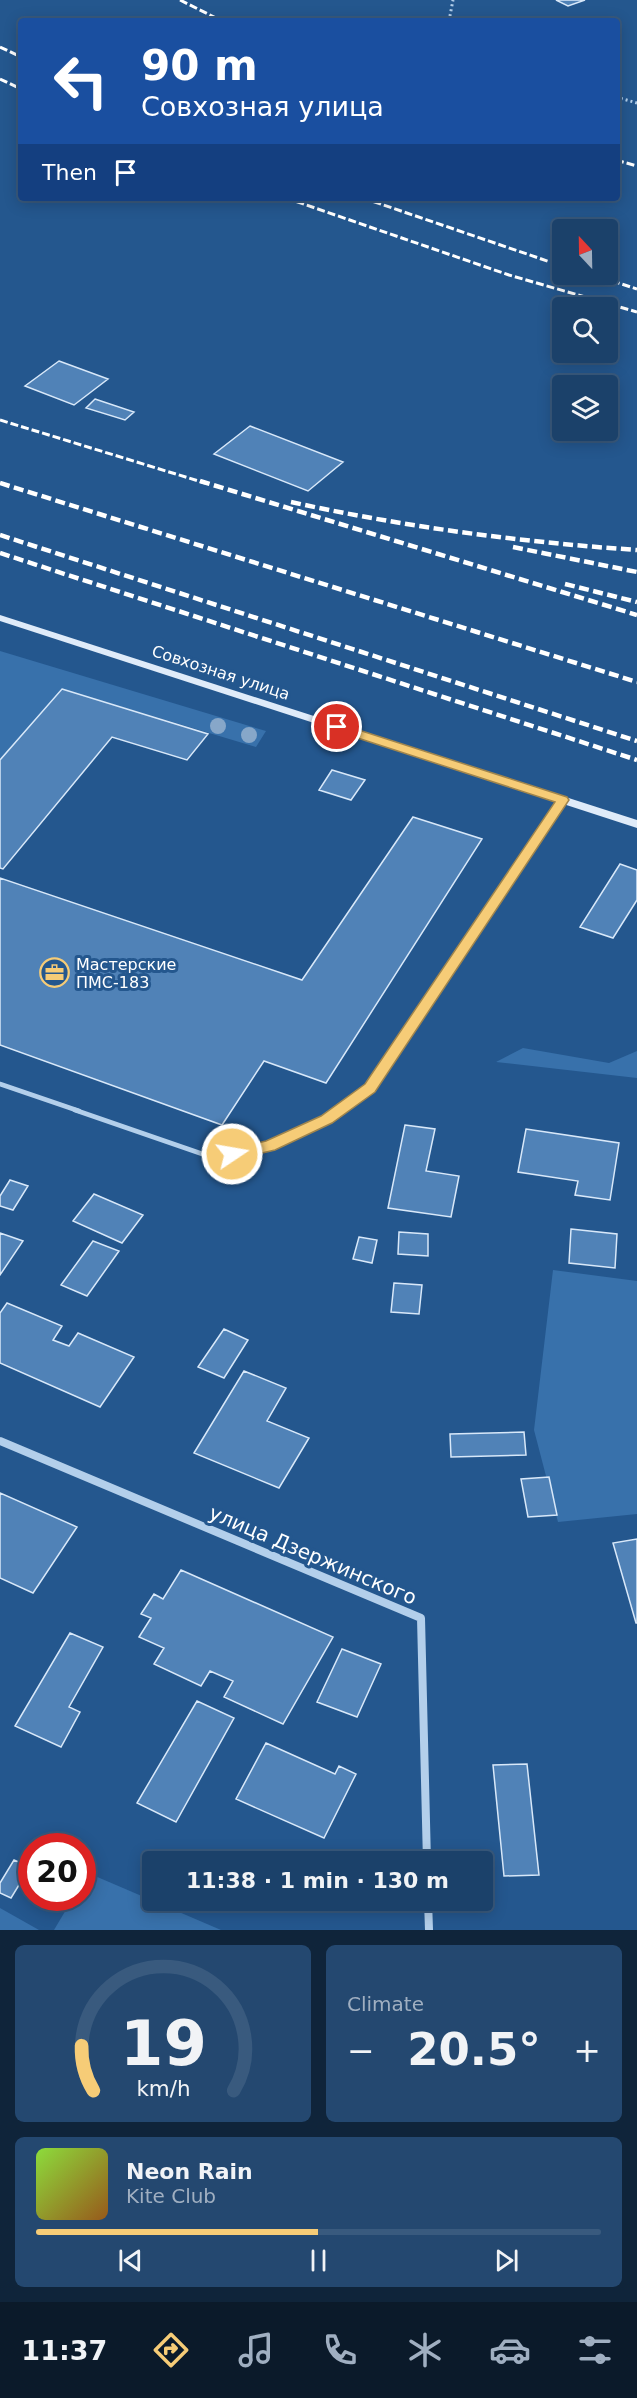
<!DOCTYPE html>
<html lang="en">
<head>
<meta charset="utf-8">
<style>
  body { margin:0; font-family:"DejaVu Sans",sans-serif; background:#244870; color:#f1f3f6; height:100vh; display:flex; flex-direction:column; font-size:22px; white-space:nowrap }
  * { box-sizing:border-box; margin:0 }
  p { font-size:20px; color:#a0afc1 }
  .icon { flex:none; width:33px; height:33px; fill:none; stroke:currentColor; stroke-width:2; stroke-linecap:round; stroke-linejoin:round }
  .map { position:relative; height:1930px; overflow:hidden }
  .panel { display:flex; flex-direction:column; gap:15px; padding:15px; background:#0f243a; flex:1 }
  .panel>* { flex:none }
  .guide { position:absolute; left:18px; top:18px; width:602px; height:183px; border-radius:6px; box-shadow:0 3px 15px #0003,0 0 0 2px #395a7e; background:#1a4fa0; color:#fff; overflow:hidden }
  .needle { width:39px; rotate:338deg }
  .tools { position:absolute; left:552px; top:219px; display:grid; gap:12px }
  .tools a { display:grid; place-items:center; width:66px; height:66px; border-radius:6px; background:#1b416a; box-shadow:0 3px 15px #0003,0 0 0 2px #395a7e; font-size:30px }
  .speed { position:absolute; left:18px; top:1833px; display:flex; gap:12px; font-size:30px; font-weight:700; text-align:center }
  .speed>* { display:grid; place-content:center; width:78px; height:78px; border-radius:50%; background:#1b416a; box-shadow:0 3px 15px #0003,0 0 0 2px #395a7e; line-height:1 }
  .speed .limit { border:9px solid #d22; background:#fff; color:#111 }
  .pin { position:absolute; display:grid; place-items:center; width:51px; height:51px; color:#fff; margin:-26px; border:3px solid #fff; border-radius:50%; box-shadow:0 2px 6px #0007 }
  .me { position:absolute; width:66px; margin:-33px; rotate:78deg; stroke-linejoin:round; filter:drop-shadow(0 0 4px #0008) }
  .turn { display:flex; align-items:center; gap:21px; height:126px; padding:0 24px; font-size:27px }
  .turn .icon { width:78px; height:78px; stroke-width:2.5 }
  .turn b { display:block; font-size:42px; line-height:51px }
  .then { display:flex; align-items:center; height:57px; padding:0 24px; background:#0003; gap:12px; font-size:22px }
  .big { font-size:45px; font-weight:800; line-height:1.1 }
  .panel .widget { flex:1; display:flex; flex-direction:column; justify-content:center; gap:9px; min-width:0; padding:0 21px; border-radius:9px; background:#244870 }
  .panel .dial { align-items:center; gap:0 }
  .dial svg { height:156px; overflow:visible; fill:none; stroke:#395a7e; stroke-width:7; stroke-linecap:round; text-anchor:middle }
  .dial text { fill:#f1f3f6; stroke:none }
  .song { display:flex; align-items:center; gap:18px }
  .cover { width:72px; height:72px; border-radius:9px; background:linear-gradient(135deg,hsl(90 70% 55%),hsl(30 70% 35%)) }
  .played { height:6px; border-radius:3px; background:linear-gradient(90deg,#f6cc77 50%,#395a7e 50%) }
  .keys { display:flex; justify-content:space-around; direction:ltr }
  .heat { display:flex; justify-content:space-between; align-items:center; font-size:33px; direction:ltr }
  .panel .tiles { flex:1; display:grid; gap:15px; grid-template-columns:1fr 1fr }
  .widget:last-child { grid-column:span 2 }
  .trip { position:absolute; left:142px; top:1851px; width:351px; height:60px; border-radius:6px; background:#1b416a; box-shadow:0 3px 15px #0003,0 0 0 2px #395a7e; font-weight:800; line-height:60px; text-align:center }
  .tabs { display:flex; height:96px; justify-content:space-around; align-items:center; background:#0b1a2a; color:#a0afc1 }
  .tabs .icon { width:42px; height:42px }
  .tabs .current { color:#f6cc77 }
  .tabs b { font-size:27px; color:#f1f3f6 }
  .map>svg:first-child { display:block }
  .green { fill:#3871ab }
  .building { fill:#5082b7; stroke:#d8e8f9; stroke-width:1.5 }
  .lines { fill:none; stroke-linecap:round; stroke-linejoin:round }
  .path { stroke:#b3cfeb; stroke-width:3; stroke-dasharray:2 3; stroke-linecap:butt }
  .lane-far1 { stroke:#b3cfeb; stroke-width:4.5 }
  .lane { stroke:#b3cfeb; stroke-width:5 }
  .street { stroke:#b3cfeb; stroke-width:8 }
  .secondary { fill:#dfebf9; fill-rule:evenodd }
  .rail-far1 { stroke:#fff; stroke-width:3; stroke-dasharray:8 3; stroke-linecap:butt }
  .rail { stroke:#fff; stroke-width:4.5; stroke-dasharray:10 4.5; stroke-linecap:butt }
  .tree { fill:#87a7c9 }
  .route { fill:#f6cc77; stroke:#a0854d; stroke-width:1.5 }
  .labels { text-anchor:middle; stroke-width:6; stroke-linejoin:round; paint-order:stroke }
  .street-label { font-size:16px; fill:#fff; stroke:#24578e }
  .poi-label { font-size:16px; fill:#fff; stroke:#24578e; text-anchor:start }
  .near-street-label { font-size:20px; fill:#fff; stroke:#24578e }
</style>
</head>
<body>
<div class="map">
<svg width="637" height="1930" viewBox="0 0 637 1930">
  <rect width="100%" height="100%" fill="#24578e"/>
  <path class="green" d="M0,651L266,731L256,747L62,689L0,760Z
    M523,1048L609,1063L637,1051V1078L496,1062Z
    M553,1270L637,1281V1514L558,1522L534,1430Z
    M88,1873L221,1930H54L73,1898H82L83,1882Z
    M0,1908L39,1930H0Z"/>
  <path class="building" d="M556,0H585L568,6Z
    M59,361L108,379L74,405L25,386Z
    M95,399L134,412L125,420L86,408Z
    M250,426L343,462L308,491L214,454Z
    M62,689L208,734L187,760L112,737L3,869L0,868V760Z
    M332,770L365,780L351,800L319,790Z
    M413,817L482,839L326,1083L264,1061L222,1125L0,1045V878L302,980Z
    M620,864L637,870V900L613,938L580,927Z
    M405,1125L435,1129L426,1171L459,1176L451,1217L388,1208Z
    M526,1129L619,1143L610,1200L575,1195L578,1181L518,1172Z
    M10,1180L28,1186L13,1210L0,1206V1196Z
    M94,1194L143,1215L122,1243L73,1221Z
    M571,1229L617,1234L615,1268L569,1263Z
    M399,1232L428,1234V1256L398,1254Z
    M0,1233L23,1241L0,1275Z
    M359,1237L377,1240L372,1263L353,1259Z
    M93,1241L119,1251L87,1296L61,1285Z
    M394,1283L422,1285L419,1314L391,1312Z
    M7,1303L62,1326L53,1340L69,1346L78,1333L134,1357L100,1407L0,1363V1313Z
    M224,1329L248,1340L224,1378L198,1367Z
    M244,1371L286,1388L267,1421L309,1438L279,1488L194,1453Z
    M524,1432L526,1455L451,1457L450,1434Z
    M549,1477L557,1515L528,1517L521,1479Z
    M0,1493L77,1527L33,1593L0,1578Z
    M637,1539V1623H636L613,1543Z
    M181,1570L333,1637L283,1724L224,1697L233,1681L210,1671L201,1686L154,1664L164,1648L139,1637L151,1618L141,1614L154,1594L163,1599Z
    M70,1633L103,1647L69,1707L80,1712L61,1747L15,1726Z
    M342,1649L381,1664L357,1717L317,1702Z
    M197,1701L234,1718L176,1822L137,1803Z
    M266,1743L335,1774L339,1766L356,1774L324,1838L236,1799Z
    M527,1764L539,1875L504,1876L493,1765Z
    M14,1860L30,1867L11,1898L0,1893V1883Z"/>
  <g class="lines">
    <path class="path" d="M449,21L453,0
      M616,97L637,103"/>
    <path class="lane-far1" d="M0,1084L79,1111
      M337,1111L370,1088L562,800"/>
    <path class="lane" d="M75,1110L214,1158L270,1146L326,1119L339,1110"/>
    <path class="street" d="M0,1441L421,1618L427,1862
      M428,1900L429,1930"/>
    <path class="secondary" d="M0,615L637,820V828L0,621Z"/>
    <path class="rail-far1" d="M180,0L222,21
      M0,47L21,57
      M0,79L21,89
      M616,160L637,166
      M286,198L509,275L637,312
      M363,198L562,266
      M591,274L637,289
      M0,420L205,483"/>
    <path class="rail" d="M200,481L637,615
      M0,483L637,682
      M291,502C405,527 520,542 637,550
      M0,535L637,741
      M513,547L637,572
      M0,553L637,760
      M565,584L637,602"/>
  </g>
  <g class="tree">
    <circle cx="218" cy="726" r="8"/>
    <circle cx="249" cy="735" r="8"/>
  </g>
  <path class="route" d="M337,723L567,797L569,800L375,1092L332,1123L275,1150L232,1160L227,1158L225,1154L227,1150L266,1141L321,1116L365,1084L555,802L333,730L331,727Z"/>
  <defs>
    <symbol id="office-ring" viewBox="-11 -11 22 22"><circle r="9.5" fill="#24578e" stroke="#f6cc77" stroke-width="1.5"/><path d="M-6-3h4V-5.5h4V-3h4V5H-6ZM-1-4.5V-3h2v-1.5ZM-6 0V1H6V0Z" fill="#f6cc77"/></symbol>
  </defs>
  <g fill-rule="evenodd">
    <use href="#office-ring" x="38" y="956" width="33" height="33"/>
  </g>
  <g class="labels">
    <g class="street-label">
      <text transform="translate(221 672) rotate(18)" y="6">Совхозная улица</text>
    </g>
    <g class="poi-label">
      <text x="76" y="970">Мастерские<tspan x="76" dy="18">ПМС-183</tspan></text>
    </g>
    <g class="near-street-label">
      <text transform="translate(313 1555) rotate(23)" y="7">улица Дзержинского</text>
    </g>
  </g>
</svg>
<div class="tools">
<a><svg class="needle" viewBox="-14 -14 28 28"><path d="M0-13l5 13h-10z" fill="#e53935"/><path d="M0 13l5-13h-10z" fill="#a0afc1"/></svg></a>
<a><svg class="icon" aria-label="search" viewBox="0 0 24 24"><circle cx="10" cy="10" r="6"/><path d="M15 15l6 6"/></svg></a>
<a><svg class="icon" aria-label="layers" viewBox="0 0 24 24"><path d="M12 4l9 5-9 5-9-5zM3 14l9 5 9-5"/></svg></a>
</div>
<div class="speed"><div class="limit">20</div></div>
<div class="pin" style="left:337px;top:727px;background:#d93025"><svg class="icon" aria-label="arrive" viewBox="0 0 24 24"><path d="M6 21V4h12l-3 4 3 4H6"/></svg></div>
<svg class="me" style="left:232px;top:1154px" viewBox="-20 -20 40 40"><circle r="17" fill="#f6cc77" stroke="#fff" stroke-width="3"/><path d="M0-11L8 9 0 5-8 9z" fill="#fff"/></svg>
<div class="trip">11:38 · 1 min · 130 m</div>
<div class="guide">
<div class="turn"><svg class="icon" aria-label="left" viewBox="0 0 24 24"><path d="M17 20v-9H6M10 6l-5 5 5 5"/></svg><div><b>90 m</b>Совхозная улица</div></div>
<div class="then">Then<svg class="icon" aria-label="arrive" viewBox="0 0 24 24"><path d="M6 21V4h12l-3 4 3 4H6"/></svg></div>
</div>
</div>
<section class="panel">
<div class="tiles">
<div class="widget dial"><svg viewBox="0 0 100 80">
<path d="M14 69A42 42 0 1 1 86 69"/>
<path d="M14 69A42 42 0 0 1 8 46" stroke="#f6cc77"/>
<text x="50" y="56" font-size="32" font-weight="700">19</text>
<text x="50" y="72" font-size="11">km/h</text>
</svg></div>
<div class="widget"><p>Climate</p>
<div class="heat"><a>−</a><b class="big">20.5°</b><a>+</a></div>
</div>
<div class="widget">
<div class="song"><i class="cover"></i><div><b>Neon Rain</b><p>Kite Club</p></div></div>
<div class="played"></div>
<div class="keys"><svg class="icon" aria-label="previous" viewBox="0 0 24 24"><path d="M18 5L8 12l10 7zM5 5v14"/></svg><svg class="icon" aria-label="pause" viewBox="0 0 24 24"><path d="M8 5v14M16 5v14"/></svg><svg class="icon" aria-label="next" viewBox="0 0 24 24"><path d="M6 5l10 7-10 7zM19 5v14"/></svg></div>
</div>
</div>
</section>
<nav class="tabs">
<b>11:37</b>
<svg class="icon current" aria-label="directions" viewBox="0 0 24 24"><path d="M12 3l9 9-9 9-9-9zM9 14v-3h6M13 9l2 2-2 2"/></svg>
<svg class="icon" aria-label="music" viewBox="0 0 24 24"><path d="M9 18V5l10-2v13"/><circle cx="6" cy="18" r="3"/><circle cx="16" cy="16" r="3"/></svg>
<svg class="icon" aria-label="phone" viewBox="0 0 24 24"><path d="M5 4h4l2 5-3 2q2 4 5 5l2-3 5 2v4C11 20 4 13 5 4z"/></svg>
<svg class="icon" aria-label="climate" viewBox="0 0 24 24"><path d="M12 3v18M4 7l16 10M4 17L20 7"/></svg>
<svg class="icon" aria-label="car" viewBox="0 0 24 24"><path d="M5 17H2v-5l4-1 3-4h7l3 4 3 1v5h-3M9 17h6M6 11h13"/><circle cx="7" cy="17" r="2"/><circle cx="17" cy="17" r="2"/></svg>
<svg class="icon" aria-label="filters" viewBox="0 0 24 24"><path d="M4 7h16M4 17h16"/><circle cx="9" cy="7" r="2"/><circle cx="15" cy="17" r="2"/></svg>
</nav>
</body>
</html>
